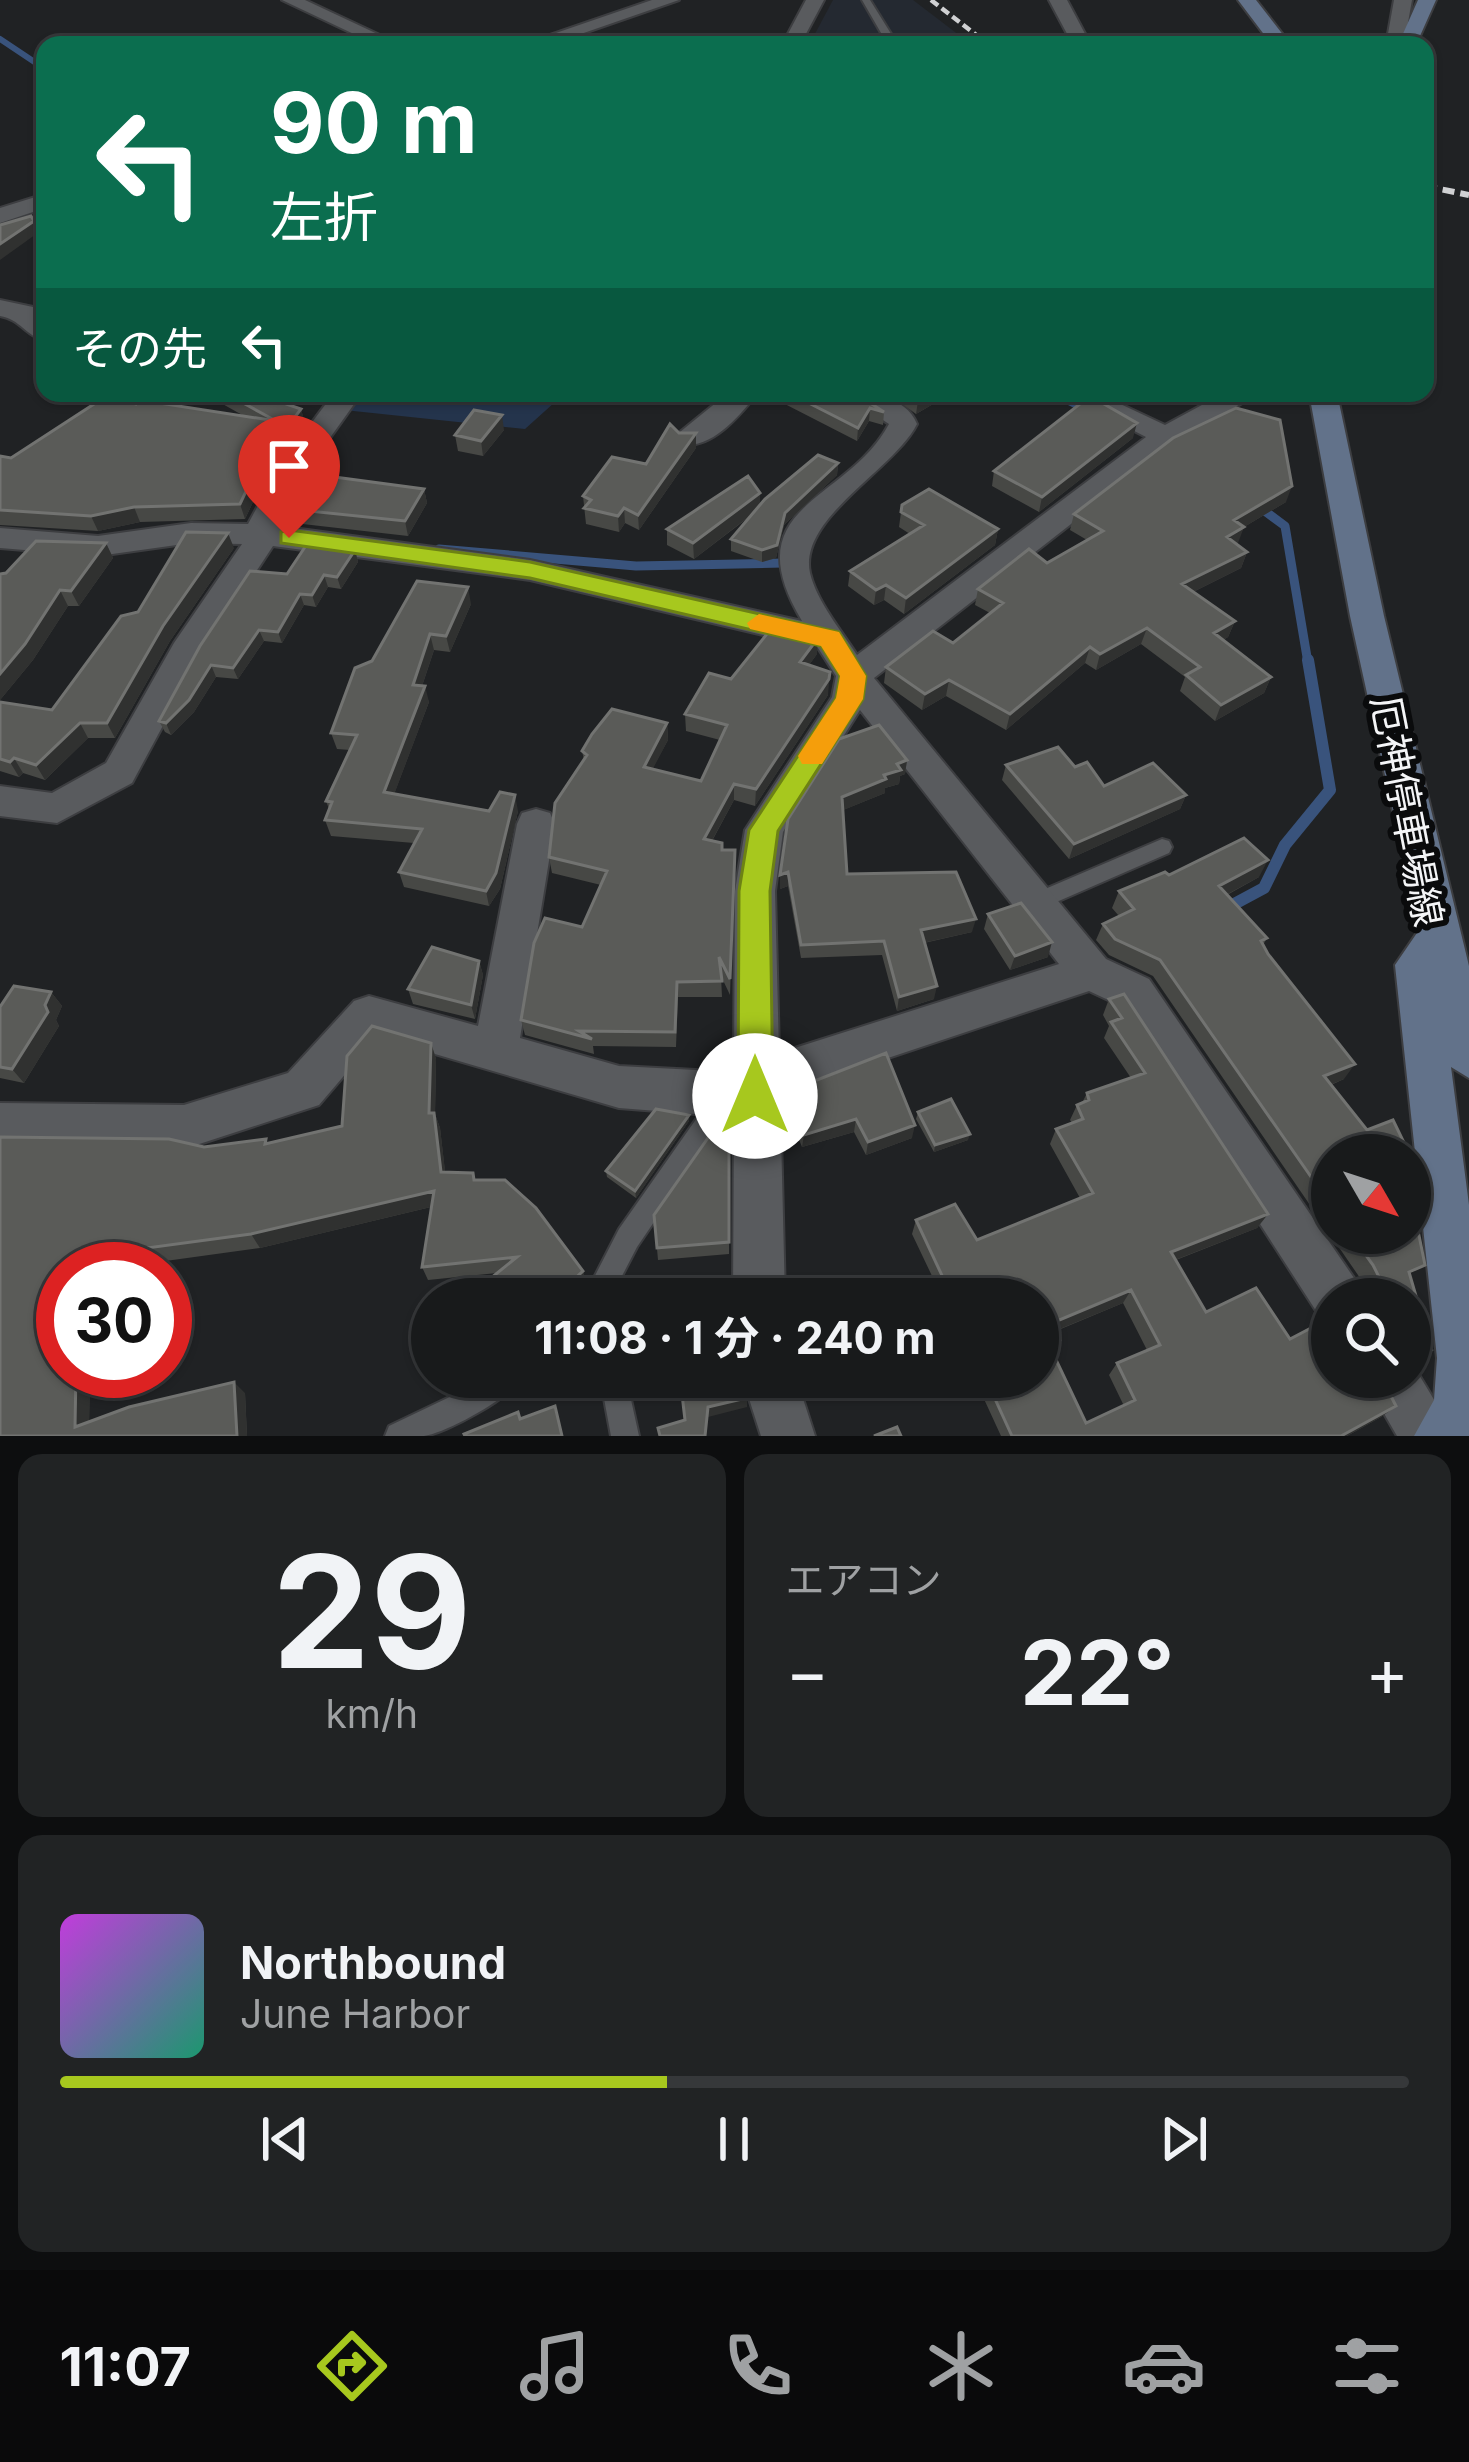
<!DOCTYPE html>
<html lang="ja">
<head>
<meta charset="utf-8">
<style>
  body { margin:0; font-family:Inter,"Noto Sans JP",sans-serif; background:#212324; color:#f1f3f6; height:100vh; display:flex; flex-direction:column; font-size:45px; white-space:nowrap }
  * { box-sizing:border-box; margin:0 }
  p { font-size:39px; color:#9fa1a3 }
  .icon { flex:none; width:66px; height:66px; fill:none; stroke:currentColor; stroke-width:2; stroke-linecap:round; stroke-linejoin:round }
  .map { position:relative; height:1436px; overflow:hidden }
  .panel { display:flex; flex-direction:column; gap:18px; padding:18px; background:#0d0e0f; flex:1 }
  .panel>* { flex:none }
  .banner { position:absolute; left:36px; top:36px; width:1398px; height:366px; border-radius:24px; box-shadow:0 3px 9px #0004,0 0 0 3px #36383a; background:#0b6e4f; color:#fff; overflow:hidden }
  .needle { width:78px; rotate:129deg }
  .tools { position:absolute; left:1311px; top:1134px; display:grid; gap:24px }
  .tools a { display:grid; place-items:center; width:120px; height:120px; border-radius:50%; background:#181a1b; box-shadow:0 3px 9px #0004,0 0 0 3px #36383a; font-size:60px }
  .speed { position:absolute; left:36px; top:1242px; display:flex; gap:24px; font-size:60px; font-weight:700; text-align:center }
  .speed>* { display:grid; place-content:center; width:156px; height:156px; border-radius:50%; background:#181a1b; box-shadow:0 3px 9px #0004,0 0 0 3px #36383a; line-height:1 }
  .speed .limit { border:18px solid #d22; background:#fff; color:#111 }
  .pin { position:absolute; display:grid; place-items:center; width:102px; height:102px; color:#fff; margin:-123px -51px; border-radius:50% 50% 50% 0; rotate:-45deg; box-shadow:0 0 12px #0007 }
  .pin .icon { rotate:45deg }
  .me { position:absolute; width:132px; margin:-66px; rotate:0deg; stroke-linejoin:round; filter:drop-shadow(0 0 9px #0008) }
  .turn { display:flex; align-items:center; gap:42px; height:252px; padding:0 36px; font-size:54px }
  .turn .icon { width:156px; height:156px; stroke-width:2.5 }
  .turn b { display:block; font-size:84px; line-height:102px }
  .then { display:flex; align-items:center; height:114px; padding:0 36px; background:#0003; gap:24px; font-size:45px }
  .big { font-size:90px; font-weight:700; line-height:1.1 }
  .panel .card { flex:1; display:flex; flex-direction:column; justify-content:center; gap:18px; min-width:0; padding:0 42px; border-radius:24px; background:#212324 }
  .panel .dial { align-items:center; gap:0 }
  .dial b { font-size:156px; line-height:1 }
  .song { display:flex; align-items:center; gap:36px }
  .cover { width:144px; height:144px; border-radius:18px; background:linear-gradient(135deg,hsl(290 70% 55%),hsl(160 70% 35%)) }
  .played { height:12px; border-radius:6px; background:linear-gradient(90deg,#a7c81e 45%,#36383a 45%) }
  .keys { display:flex; justify-content:space-around; direction:ltr }
  .heat { display:flex; justify-content:space-between; align-items:center; font-size:66px; direction:ltr }
  .panel .tiles { flex:1; display:grid; gap:18px; grid-template-columns:1fr 1fr }
  .card:last-child { grid-column:span 2 }
  .trip { position:absolute; left:411px; top:1278px; width:648px; height:120px; border-radius:60px; background:#181a1b; box-shadow:0 3px 9px #0004,0 0 0 3px #36383a; font-weight:700; line-height:120px; text-align:center }
  .tab-bar { display:flex; height:192px; justify-content:space-around; align-items:center; background:#0a0a0b; color:#9fa1a3 }
  .tab-bar .icon { width:84px; height:84px }
  .tab-bar .active { color:#a7c81e }
  .tab-bar b { font-size:54px; color:#f1f3f6 }
  .map>svg:first-child { display:block }
  .built { fill:#242931 }
  .green { fill:#24344c }
  .lines { fill:none; stroke-linecap:round; stroke-linejoin:round }
  .stream-far2 { stroke:#39537c; stroke-width:6 }
  .stream-far1 { stroke:#39537c; stroke-width:9 }
  .stream { stroke:#39537c; stroke-width:12 }
  .lane-casing { stroke:#3d3e41; stroke-width:4 }
  .street-casing { stroke:#3d3e41; stroke-width:4 }
  .secondary-casing { stroke:#3d3e41; stroke-width:4 }
  .lane { fill:#595b5e; fill-rule:evenodd }
  .street { fill:#595b5e; fill-rule:evenodd }
  .secondary { fill:#62728a; fill-rule:evenodd }
  .rail-far1 { stroke:#d0d1d3; stroke-width:4.5; stroke-dasharray:9 4.5; stroke-linecap:butt }
  .rail { stroke:#d0d1d3; stroke-width:6; stroke-dasharray:12 6; stroke-linecap:butt }
  .wall { fill:#474845; fill-rule:evenodd }
  .shaded-wall { fill:#303130 }
  .building { fill:#5a5b58; stroke:#727371; stroke-width:3; fill-rule:evenodd }
  .route { fill:#a7c81e; stroke:#6d8214; stroke-width:3 }
  .slow { fill:#f59e0b }
  .labels { text-anchor:middle; stroke-width:12; stroke-linejoin:round; paint-order:stroke }
  .street-label { font-size:39px; fill:#f4f5f7; stroke:#0a0b0c }
</style>
</head>
<body>
<div class="map">
<svg width="1469" height="1436" viewBox="0 0 1469 1436">
  <rect width="100%" height="100%" fill="#202224"/>
  <path class="built" d="M833,0H913L972,45H809Z"/>
  <path class="green" d="M356,393L442,397L565,393L525,429L344,410Z"/>
  <g class="lines">
    <path class="stream-far2" d="M0,39L45,69"/>
    <path class="stream-far1" d="M1053,393L1091,411
      M1258,506L1285,526L1308,663
      M439,549L636,566L783,563"/>
    <path class="stream" d="M1223,910L1264,888L1285,845L1330,790L1308,660"/>
    <defs>
      <path id="lane" d="M862,0H870L898,45H888Z
        M923,35L952,42L954,44L924,41L915,45H903Z
        M1162,839L1169,841L1172,847L1169,853L1045,907L1038,909L1031,907L1028,901L1031,895Z
        M726,1085L734,1088L737,1096L734,1104L637,1247L610,1299H583L619,1229L718,1088Z
        M484,1377H521C513,1397 446,1433 424,1436C412,1436 398,1436 385,1436L389,1426L458,1393Z
        M600,1377H626L639,1436H611Z"/>
      <path id="street" d="M282,0H305L401,45H377Z
        M652,0H679L549,45H521Z
        M806,0H824L800,45H782Z
        M1049,0H1067L1091,45H1073Z
        M1394,0H1412L1404,45H1386Z
        M45,194V208L0,223V208Z
        M0,300L33,307L45,318V341C26,336 20,319 0,316Z
        M92,393H135L111,406L101,404Z
        M334,393H362L297,484L278,526L530,560L802,621C732,504 847,503 889,424L842,393C870,393 905,395 917,424C894,470 798,518 810,573C817,602 841,630 857,655L1146,437L1061,393H1097L1165,425L1224,393H1259L1176,442L874,678L1106,959L1149,979L1356,1281L1364,1299H1332V1322L1320,1317L1119,1005L1089,991L780,1094L785,1299H733L734,1117L619,1108L377,1037L319,1105L184,1149L0,1147V1103L184,1105L288,1073L354,1001L369,996L478,1026L517,824L522,813L536,809L550,813L555,824L520,1038L619,1066L734,1072L735,891L745,830L832,697L836,676L818,648L530,580L273,546L201,655L132,783L57,823L0,816V786L52,793L106,763L174,643L242,544L191,543L98,556L0,548V528L98,536L191,523L248,524L280,465ZM860,710L1059,964L779,1053L775,891L783,832Z
        M728,393H758C740,415 711,451 680,444L676,438L680,432Z
        M1410,1360L1456,1436H1397L1363,1377H1410Z
        M742,1377H796L815,1436H761Z"/>
      <path id="secondary" d="M1238,0H1256L1291,45H1272Z
        M1418,0H1436L1416,45H1398Z
        M1309,393H1337L1384,616L1469,966V1078L1451,1067L1469,1205V1436H1414L1434,1400L1437,1358L1395,965L1419,930L1350,616Z"/>
    </defs>
    <use href="#lane" class="lane-casing"/>
    <use href="#street" class="street-casing"/>
    <use href="#secondary" class="secondary-casing"/>
    <use href="#lane" class="lane"/>
    <use href="#street" class="street"/>
    <use href="#secondary" class="secondary"/>
    <path class="rail-far1" d="M931,0L989,45"/>
    <path class="rail" d="M1425,186L1469,195"/>
  </g>
  <path class="wall" d="M203,393H254L301,409L305,424L263,481L245,519L140,522L98,531L0,525V456L11,458L136,404L244,416Z
    M296,393H328L321,402Z
    M779,393H855L884,412L883,425L869,421L857,441L779,401Z
    M881,393H952L916,414L887,393Z
    M504,430L483,456L458,451L455,435Z
    M1133,438L1039,512L992,486L994,471Z
    M696,448L639,530L625,523L619,532L586,524L583,496L646,464Z
    M838,463L837,475L784,525L776,558L762,562L731,551V539L753,514L694,559L667,545V529L760,493V505Z
    M424,489L427,503L408,536L285,522L280,508Z
    M1286,502L1244,527L1236,544L1247,552L1241,568L1193,592L1235,621L1228,637L1223,640L1271,677L1264,693L1215,721L1180,691L1185,677L1141,644L1096,670L1085,663L1006,730L946,696L922,710L884,683L886,667L953,643L990,613L975,605L978,589L1047,563L1087,540L1070,530L1074,514Z
    M902,505L998,529L995,545L904,614L884,600L874,605L848,586L850,571L910,534L899,527Z
    M106,543L113,558L79,606H68L33,660L0,700V574Z
    M234,548L170,641L115,738H88L45,780L23,773L19,777L0,771V702L52,710L138,612Z
    M355,550L358,562L341,589L328,587L316,607L304,605L282,643L264,641L238,679L216,677L194,712L171,735L165,732L159,721L287,574Z
    M471,604L450,652L434,650L422,686L429,702L394,794L489,811H518L500,889L489,906L404,887L399,872L414,843L331,836L325,820L329,809L326,801L350,750L337,749L331,733L372,661Z
    M817,654L809,665L828,695L755,806L734,800L712,841L722,850H735L730,995L721,976L722,997H678L676,1047L593,1046L594,1054L525,1035L521,1020L582,927L601,885L552,873L549,857L584,760L582,751L667,723L668,740L652,769L701,781L720,740L686,731L685,714L731,679Z
    M879,725L907,760L905,774L900,776L899,784L885,788V793L843,810L847,874L972,932L924,943L934,999L897,1011L882,955L801,958L788,886L780,889Z
    M1006,765L1075,767L1104,786L1186,795L1180,809L1069,859L1002,780Z
    M1169,875L1259,877L1227,895L1267,938L1263,945L1344,1079L1331,1085L1332,1233H1410L1411,1278L1432,1351L1410,1369V1299L1370,1298L1360,1278L1153,976L1109,955L1096,940L1103,924L1119,916L1112,908L1119,891Z
    M988,914L1048,957L1010,970L984,929Z
    M479,961L483,975L475,1019L413,1004L408,989Z
    M51,992L62,1006L56,1020L59,1026L24,1083L0,1078V1007Z
    M1109,999L1268,1214L1257,1228L1176,1260L1206,1312L1290,1339L1396,1406L1381,1417L1347,1436H1001L978,1386L981,1380L980,1377H1038V1299H943L912,1234L916,1220L977,1240L1080,1198L1050,1144L1056,1129L1072,1123L1070,1120L1077,1105L1082,1103L1087,1093L1131,1078L1104,1038L1109,1026L1103,1015ZM1123,1303L1147,1350L1117,1363L1109,1375L1124,1406L1086,1423L1053,1352L1056,1331Z
    M431,1043L436,1059L435,1114L440,1128L445,1172L475,1180L583,1271L586,1284L570,1299H465L497,1273L428,1280L422,1267L431,1207L260,1248L151,1263L63,1269V1371H90L89,1422L245,1393L247,1436H0V1137L204,1147L266,1139L268,1143L342,1126Z
    M786,1092L912,1138L866,1155L854,1132L802,1147L785,1105Z
    M729,1108V1254L658,1260L654,1215Z
    M918,1112L968,1140L934,1152L916,1119Z
    M689,1115V1121L636,1198L607,1177L606,1171Z"/>
  <path class="shaded-wall" d="M34,221L39,232L0,260V244Z
    M932,393H952L916,414L918,401Z
    M870,408L869,421L857,441L858,428Z
    M301,409L305,424L263,481L245,519L240,504L258,466Z
    M502,415L504,430L483,456L481,441Z
    M1137,423L1133,438L1039,512L1042,497Z
    M696,433V448L639,530L638,515Z
    M838,463L837,475L784,525L776,558L762,562V550L785,513Z
    M1292,486L1286,502L1244,527L1238,543L1221,553L1234,520Z
    M424,489L427,503L408,536L405,521Z
    M760,493V508L694,559L693,543Z
    M134,507L140,522L98,531L91,516Z
    M624,508L625,523L619,532L618,516Z
    M998,529L995,545L904,614L906,598Z
    M228,533L234,548L170,641L115,738L107,723L163,626Z
    M106,543L113,558L79,606L71,591Z
    M355,550L358,562L341,589L337,577Z
    M1247,552L1241,568L1177,600L1182,584Z
    M324,575L328,587L316,607L312,595Z
    M886,585L884,600L874,605L876,590Z
    M468,587L471,604L450,652L446,636Z
    M60,590L68,606L33,660L0,700V674Z
    M300,594L304,605L282,643L278,632Z
    M1235,621L1228,637L1208,649L1214,633Z
    M1147,628L1141,644L1096,670L1100,654Z
    M259,630L264,641L238,679L233,668Z
    M430,634L434,650L417,701L413,685Z
    M818,638L817,654L799,679L800,662Z
    M1090,647L1085,663L1006,730L1010,714Z
    M211,665L216,677L194,712L171,735L166,723Z
    M830,672L828,695L755,806L756,789Z
    M1271,677L1264,693L1215,721L1221,705Z
    M949,680L946,696L922,710L925,694Z
    M425,686L429,702L389,808L384,792Z
    M80,723L88,738L45,780L36,765Z
    M667,723L668,740L645,784L644,767Z
    M14,758L23,773L19,777L10,762Z
    M907,760L905,774L900,776L899,784L885,788V793L841,811L842,797L884,775L897,764Z
    M734,784V800L704,855V839Z
    M515,795L518,811L500,889L489,906L486,891Z
    M1186,795L1180,809L1069,859L1074,844Z
    M1268,860L1259,877L1211,903L1219,886Z
    M788,872V886L780,889V875Z
    M976,919L972,932L918,944L921,930Z
    M1052,942L1048,957L1010,970L1015,956Z
    M479,961L483,975L475,1019L471,1005Z
    M937,986L934,999L897,1011L899,997Z
    M51,992L62,1006L56,1020L59,1026L24,1083L12,1069Z
    M431,1043L436,1059L435,1114L440,1128L447,1187L441,1172L429,1113Z
    M1355,1064L1344,1079L1313,1092L1324,1076Z
    M689,1115V1121L636,1198L635,1191Z
    M856,1119L854,1132L802,1147L804,1135Z
    M915,1125L912,1138L866,1155L868,1142Z
    M970,1134L968,1140L934,1152L935,1145Z
    M434,1191L439,1205L260,1248L251,1234Z
    M1268,1214L1257,1228L1162,1265L1171,1252Z
    M139,1249L151,1263L148,1269H132Z
    M583,1271L586,1284L570,1299H559L566,1287Z
    M1131,1290L1123,1303L1045,1335L1052,1323Z
    M76,1371H90L89,1436L75,1427Z
    M888,1377L887,1382L864,1390L866,1385Z
    M234,1382L245,1393L247,1436H237Z
    M747,1398V1407L708,1417L705,1436L708,1407Z
    M1396,1406L1381,1417L1347,1436H1341Z"/>
  <path class="building" d="M1320,38L1367,44L1321,45Z
    M31,216L34,221L0,244V225Z
    M225,393H254L301,409L258,466L240,504L134,507L91,516L0,510V456L11,458L108,395L136,404L140,400L276,421Z
    M789,393H855L884,412L870,408L858,428Z
    M907,393H932L918,401Z
    M1090,396L1137,423L1042,497L994,471Z
    M1236,408L1280,420L1292,486L1234,520L1244,527L1227,537L1247,552L1182,584L1235,621L1214,633L1271,677L1221,705L1186,675L1200,667L1147,628L1100,654L1090,647L1010,714L949,680L925,694L886,667L933,631L953,643L1003,603L978,589L1029,549L1047,563L1103,531L1074,514L1173,438Z
    M474,410L502,415L481,441L455,435Z
    M670,424L679,433H696L638,515L624,508L618,516L584,508L591,500L583,496L612,457L646,464Z
    M818,455L838,463L785,513L777,545L762,550L731,539L765,499Z
    M297,472L424,489L405,521L280,508Z
    M748,476L760,493L693,543L667,529Z
    M929,489L998,529L906,598L886,585L876,590L850,571L924,525L901,512L902,505Z
    M186,532L228,533L163,626L107,723H80L36,765L14,758L10,762L0,759V702L52,710L121,616L138,612Z
    M36,541L106,543L71,591L60,590L25,644L0,674V574L6,573Z
    M307,544L355,550L337,577L324,575L312,595L300,594L278,632L259,630L233,668L211,665L189,700L166,723L159,721L200,646L250,571L287,574Z
    M417,581L468,587L446,636L430,634L413,685L425,686L384,792L489,811L500,792L515,795L496,873L486,891L399,872L422,829L325,820L332,802L326,801L357,735L331,733L355,668L372,661Z
    M774,625L818,638L800,662L830,672L829,679L756,789L734,784L704,839L722,843V850H735L730,979L719,957L722,981L677,982L675,1032L579,1031L592,1039L521,1020L534,943L545,918L582,927L607,871L549,857L555,803L587,755L582,751L592,734L612,709L667,723L644,767L701,781L727,725L685,714L709,673L731,679Z
    M879,725L907,760L897,764L901,770L884,775L886,779L842,797L847,874L956,872L976,919L921,930L937,986L899,997L884,941L801,945L788,872L780,875L788,819L839,739Z
    M1058,747L1075,767L1087,762L1104,786L1153,763L1186,795L1074,844L1006,765Z
    M1244,838L1268,860L1219,886L1267,938L1261,941L1268,954L1355,1064L1324,1076L1367,1130L1393,1120L1411,1157L1410,1160V1155H1332V1207L1160,960L1115,939L1103,924L1134,909L1119,891L1165,872L1169,875Z
    M1021,903L1052,942L1015,956L988,914Z
    M432,947L479,961L471,1005L408,989Z
    M14,986L51,992L45,1005L48,1012L12,1069L0,1067V1007Z
    M1124,994L1268,1214L1171,1252L1206,1312L1256,1288L1290,1339L1332,1317V1377H1381L1396,1406L1341,1436H1012L985,1377H1038V1299H953L916,1220L955,1204L977,1240L1093,1193L1056,1129L1083,1119L1077,1105L1089,1100L1087,1093L1145,1073L1111,1022L1122,1018L1109,999ZM1131,1290L1160,1345L1117,1363L1135,1400L1086,1423L1049,1345L1060,1340L1052,1323Z
    M372,1026L431,1043L429,1113H434L441,1172L473,1173L474,1180H505L536,1208L583,1271L566,1287L567,1292L559,1299H465L517,1257L422,1267L434,1191L251,1234L139,1249L132,1269H63V1371H76L75,1427L129,1407L234,1382L237,1436H0V1137L169,1139L204,1147L266,1139L265,1144L342,1126L347,1056Z
    M886,1053L915,1125L868,1142L856,1119L804,1135L786,1092Z
    M951,1099L970,1134L935,1145L918,1112Z
    M729,1108V1242L657,1248L654,1215Z
    M656,1109L689,1115L635,1191L606,1171Z
    M1410,1191L1425,1265L1409,1272L1432,1351L1425,1343L1420,1348V1361H1410V1299H1367L1373,1296L1389,1297L1373,1265L1350,1233H1410Z
    M740,1293L741,1299H701Z
    M680,1377H742L747,1398L708,1407L705,1436H660L658,1428L685,1420Z
    M862,1377H887L866,1385Z
    M555,1406L562,1436H465L464,1434L518,1412L520,1419Z
    M897,1427L901,1436H874Z"/>
  <path class="route" d="M289,530L530,562L839,632L866,676L863,699L778,831L770,891L773,1096L768,1108L755,1113L743,1108L738,1096L739,891L749,830L836,698L840,676L821,646L530,578L281,543V532Z"/>
  <path class="slow" d="M759,614L839,632L866,676L863,699L822,764H802L798,756L836,698L840,676L821,646L750,629L747,623Z"/>
  <g class="labels">
    <g class="street-label">
      <text transform="translate(1407 811) rotate(79)" y="14">厄神停車場線</text>
    </g>
  </g>
</svg>
<div class="tools">
<a><svg class="needle" viewBox="-14 -14 28 28"><path d="M0-13l5 13h-10z" fill="#e53935"/><path d="M0 13l5-13h-10z" fill="#9fa1a3"/></svg></a>
<a><svg class="icon" aria-label="search" viewBox="0 0 24 24"><circle cx="10" cy="10" r="6"/><path d="M15 15l6 6"/></svg></a>
</div>
<div class="speed"><div class="limit">30</div></div>
<div class="pin" style="left:289px;top:538px;background:#d93025"><svg class="icon" aria-label="arrive" viewBox="0 0 24 24"><path d="M6 21V4h12l-3 4 3 4H6"/></svg></div>
<svg class="me" style="left:755px;top:1096px" viewBox="-20 -20 40 40"><circle r="19" fill="#fff"/><path d="M0-13L10 11 0 6-10 11z" fill="#a7c81e"/></svg>
<div class="trip">11:08 · 1 分 · 240 m</div>
<div class="banner">
<div class="turn"><svg class="icon" aria-label="left" viewBox="0 0 24 24"><path d="M17 20v-9H6M10 6l-5 5 5 5"/></svg><div><b>90 m</b>左折</div></div>
<div class="then">その先<svg class="icon" aria-label="left" viewBox="0 0 24 24"><path d="M17 20v-9H6M10 6l-5 5 5 5"/></svg></div>
</div>
</div>
<section class="panel">
<div class="tiles">
<div class="card dial"><b>29</b><p>km/h</p></div>
<div class="card"><p>エアコン</p>
<div class="heat"><a>−</a><b class="big">22°</b><a>+</a></div>
</div>
<div class="card">
<div class="song"><i class="cover"></i><div><b>Northbound</b><p>June Harbor</p></div></div>
<div class="played"></div>
<div class="keys"><svg class="icon" aria-label="previous" viewBox="0 0 24 24"><path d="M18 5L8 12l10 7zM5 5v14"/></svg><svg class="icon" aria-label="pause" viewBox="0 0 24 24"><path d="M8 5v14M16 5v14"/></svg><svg class="icon" aria-label="next" viewBox="0 0 24 24"><path d="M6 5l10 7-10 7zM19 5v14"/></svg></div>
</div>
</div>
</section>
<nav class="tab-bar">
<b>11:07</b>
<svg class="icon active" aria-label="directions" viewBox="0 0 24 24"><path d="M12 3l9 9-9 9-9-9zM9 14v-3h6M13 9l2 2-2 2"/></svg>
<svg class="icon" aria-label="music" viewBox="0 0 24 24"><path d="M9 18V5l10-2v13"/><circle cx="6" cy="18" r="3"/><circle cx="16" cy="16" r="3"/></svg>
<svg class="icon" aria-label="phone" viewBox="0 0 24 24"><path d="M5 4h4l2 5-3 2q2 4 5 5l2-3 5 2v4C11 20 4 13 5 4z"/></svg>
<svg class="icon" aria-label="climate" viewBox="0 0 24 24"><path d="M12 3v18M4 7l16 10M4 17L20 7"/></svg>
<svg class="icon" aria-label="car" viewBox="0 0 24 24"><path d="M5 17H2v-5l4-1 3-4h7l3 4 3 1v5h-3M9 17h6M6 11h13"/><circle cx="7" cy="17" r="2"/><circle cx="17" cy="17" r="2"/></svg>
<svg class="icon" aria-label="filters" viewBox="0 0 24 24"><path d="M4 7h16M4 17h16"/><circle cx="9" cy="7" r="2"/><circle cx="15" cy="17" r="2"/></svg>
</nav>
</body>
</html>
